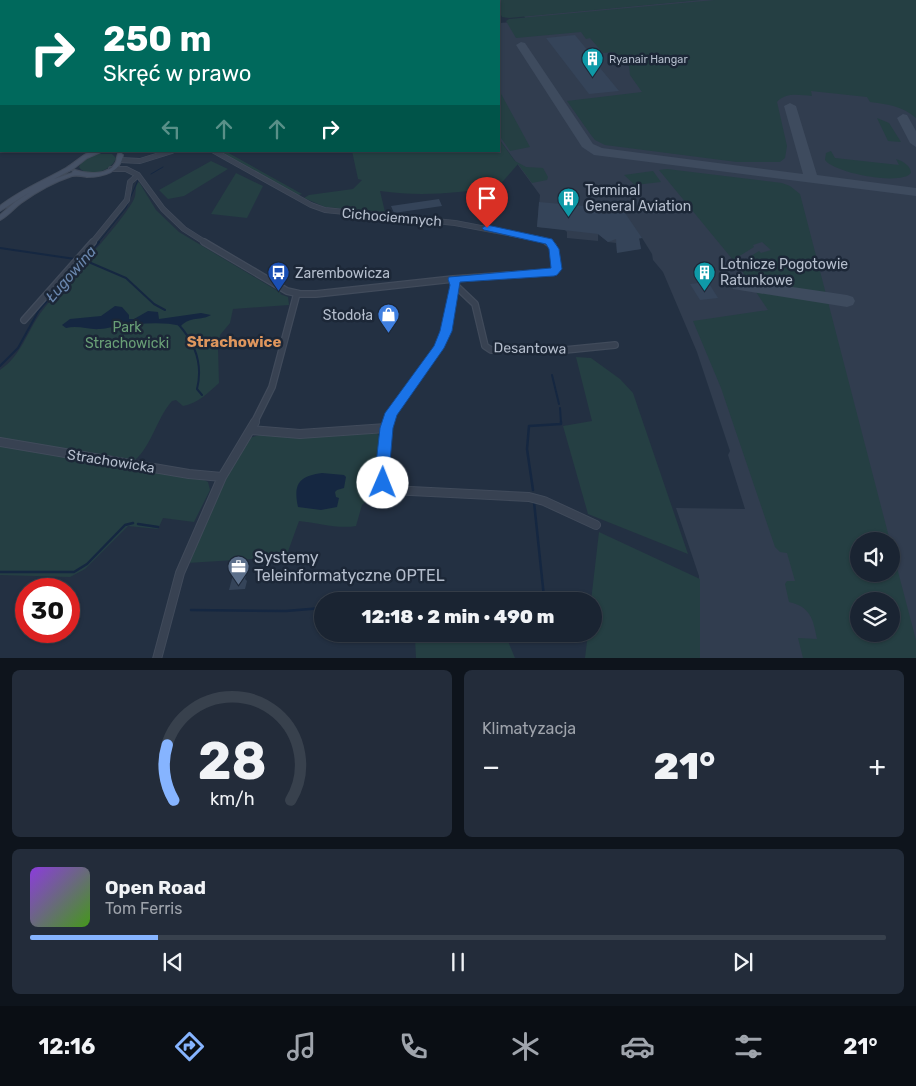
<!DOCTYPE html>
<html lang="pl">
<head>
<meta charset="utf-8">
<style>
  body { margin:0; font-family:Rubik,sans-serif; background:#232c3a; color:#f1f3f6; height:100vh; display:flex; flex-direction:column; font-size:19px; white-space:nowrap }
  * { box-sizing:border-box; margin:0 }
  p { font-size:16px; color:#9fa4ac }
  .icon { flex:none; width:28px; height:28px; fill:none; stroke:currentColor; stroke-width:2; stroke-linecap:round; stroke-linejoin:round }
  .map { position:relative; height:658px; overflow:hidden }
  .side { display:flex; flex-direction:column; gap:12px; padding:12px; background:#0e141c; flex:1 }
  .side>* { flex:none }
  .hud { position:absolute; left:0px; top:0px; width:500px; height:152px; box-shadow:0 1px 4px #0004,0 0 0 1px #38414d; background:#00695c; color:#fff; overflow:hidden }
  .fabs { position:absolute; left:850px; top:532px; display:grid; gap:10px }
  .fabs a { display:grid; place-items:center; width:50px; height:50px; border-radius:50%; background:#1a2432; box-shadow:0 1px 4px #0004,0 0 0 1px #38414d; font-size:25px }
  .speed { position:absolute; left:15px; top:578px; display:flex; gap:10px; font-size:25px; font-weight:700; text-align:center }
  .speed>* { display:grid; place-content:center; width:65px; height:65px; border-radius:50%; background:#1a2432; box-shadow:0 1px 4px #0004,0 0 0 1px #38414d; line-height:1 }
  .speed .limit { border:8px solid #d22; background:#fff; color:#111 }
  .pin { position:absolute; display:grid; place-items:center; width:42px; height:42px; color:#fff; margin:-51px -21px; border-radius:50% 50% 50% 0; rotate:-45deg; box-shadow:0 0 5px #0007 }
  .pin .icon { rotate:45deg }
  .me { position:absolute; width:55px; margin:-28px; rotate:1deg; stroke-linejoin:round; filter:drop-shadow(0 0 4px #0008) }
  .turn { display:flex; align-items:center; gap:18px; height:105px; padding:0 20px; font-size:22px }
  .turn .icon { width:65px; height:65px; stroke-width:2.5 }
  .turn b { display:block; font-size:35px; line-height:42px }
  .lanes { display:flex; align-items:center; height:48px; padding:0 20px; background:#0003; justify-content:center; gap:25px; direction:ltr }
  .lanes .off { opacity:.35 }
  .big { font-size:38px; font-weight:800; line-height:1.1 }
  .side .tile { flex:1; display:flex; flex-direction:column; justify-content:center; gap:8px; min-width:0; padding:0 18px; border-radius:8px; background:#232c3a }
  .side .dial { align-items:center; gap:0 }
  .dial svg { height:130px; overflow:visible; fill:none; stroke:#38414d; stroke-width:7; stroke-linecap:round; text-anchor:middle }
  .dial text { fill:#f1f3f6; stroke:none }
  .song { display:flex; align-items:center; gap:15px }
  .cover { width:60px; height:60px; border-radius:8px; background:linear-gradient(135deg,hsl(270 70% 55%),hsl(100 70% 35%)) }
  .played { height:5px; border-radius:2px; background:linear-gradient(90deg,#86b4ff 15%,#38414d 15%) }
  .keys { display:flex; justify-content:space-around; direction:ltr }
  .heat { display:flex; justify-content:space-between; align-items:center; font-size:28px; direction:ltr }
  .side .tiles { flex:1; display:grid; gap:12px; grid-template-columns:1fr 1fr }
  .tile:last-child { grid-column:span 2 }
  .trip { position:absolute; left:314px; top:592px; width:288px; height:50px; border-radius:25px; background:#1a2432; box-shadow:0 1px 4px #0004,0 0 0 1px #38414d; font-weight:800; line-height:50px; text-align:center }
  .tab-bar { display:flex; height:80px; justify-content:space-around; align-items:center; background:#0a0e14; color:#9fa4ac }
  .tab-bar .icon { width:35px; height:35px }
  .tab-bar .active { color:#86b4ff }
  .tab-bar b { font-size:22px; color:#f1f3f6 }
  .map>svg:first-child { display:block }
  .airport { fill:#313d4f; fill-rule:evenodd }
  .green { fill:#253f43; fill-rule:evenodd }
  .water { fill:#152741 }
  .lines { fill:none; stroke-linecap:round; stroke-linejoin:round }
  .stream-far2 { stroke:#152741; stroke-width:1 }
  .stream-far1 { stroke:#152741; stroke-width:2 }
  .stream { stroke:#152741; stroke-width:2.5 }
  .taxiway { fill:#3e4b5e; fill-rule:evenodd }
  .building { fill:#354459 }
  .street-far3-casing { stroke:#414b5b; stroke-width:4.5 }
  .street-far2-casing { stroke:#414b5b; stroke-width:6 }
  .street-far1-casing { stroke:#414b5b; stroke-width:8 }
  .street-casing { stroke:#414b5b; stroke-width:10 }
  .secondary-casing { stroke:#414b5b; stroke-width:2 }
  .street-far3 { stroke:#384252; stroke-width:3 }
  .street-far2 { stroke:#384252; stroke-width:4.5 }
  .street-far1 { stroke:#384252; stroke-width:5.5 }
  .street { stroke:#384252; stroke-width:8 }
  .secondary { fill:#455165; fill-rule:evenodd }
  .route { fill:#1a73e8; stroke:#114b97 }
  .labels { text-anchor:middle; stroke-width:5; stroke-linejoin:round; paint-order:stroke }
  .far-poi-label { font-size:11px; fill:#b4bdcc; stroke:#1c2737; text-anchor:start }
  .poi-label { font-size:14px; fill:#b4bdcc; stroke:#1c2737; text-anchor:start }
  .street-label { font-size:14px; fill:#b4bdcc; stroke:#1c2737 }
  .park-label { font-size:14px; fill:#699f76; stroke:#1c2737 }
  .water-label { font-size:15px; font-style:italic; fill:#6a87ae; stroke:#1c2737 }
  .neighbourhood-label { font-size:15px; font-weight:bold; fill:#df965d; stroke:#1c2737 }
  .near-poi-label { font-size:16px; fill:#b4bdcc; stroke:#1c2737; text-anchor:start }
</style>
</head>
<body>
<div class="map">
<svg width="916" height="659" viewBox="0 0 916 659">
  <rect width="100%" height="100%" fill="#233042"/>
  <path class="airport" d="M697,0H916V658H700L699,576L676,508L745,509L728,455L730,451L697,352L663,272L653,260L652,254L642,238L639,239L641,249L617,252L616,243L608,242L598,234V241L567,238V232L564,229L537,227L540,195L499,139V23L527,21L524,16ZM859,541H891V574H859ZM859,601H891V634H859Z"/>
  <path class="green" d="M491,0H701L509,18L502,17L499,11V1Z
    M715,0H916V118C903,106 886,104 870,102L867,97L811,91L812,96C800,95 785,92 777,102L787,146L785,158L780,162H737L605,145L595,140L591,135L567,101L642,92L630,75L629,66L613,52L603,53L590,38L586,39L581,32L516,38L506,21L509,19Z
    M499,90L530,147L510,151L499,135Z
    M877,118L889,123L901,142L888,141Z
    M499,139L515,161L526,167L543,168L548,177L547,180L532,183L518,164L498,187C455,193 423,197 380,191L385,212L325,207L304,198L309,195L353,189L362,180L358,179L352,151H499Z
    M219,151H225L302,194L298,195Z
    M831,151L835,158L899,165L896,159C903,161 911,166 911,173C901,186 834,173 825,160L826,153Z
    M97,154H112L116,158C112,171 87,179 79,167L82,161Z
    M211,161L228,169L184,196L168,199L159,190Z
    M667,169L782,183L790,186L800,194L890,541H859V574H891V545L916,640V658H803L798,638L817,639C813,619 811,607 789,602L785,584L787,581H795L787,553L780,552L775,547L721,388L693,321L768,310L742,271L750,262L751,256L759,251L761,253L771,250L762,242L753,245L754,247L733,260L659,170ZM859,601H891V634H859Z
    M653,171L661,182L635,185L624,175Z
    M236,173L263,186L247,218L211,214Z
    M139,182L156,210L179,232L281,293L280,294L288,297L289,305L233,309L230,323L220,335L218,349L219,383C209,392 197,404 183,406L176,400L172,401C156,419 150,451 132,462L131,468L202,479L208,482L210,490L194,522L163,518L158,529L128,526L85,569L70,577L0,575V370C22,355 27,331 42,311C68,277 100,248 126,212C128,208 132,204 134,199C137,193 134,186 139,182Z
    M576,357L591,358L620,379L633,393L688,554L588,514L563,426L592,421Z
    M369,431L377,433L382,441L375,493L362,505L356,526C338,529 318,523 299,521L286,557L187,563L229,469L249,438L259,435Z
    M599,532L700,579V658H585L588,634H592L591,601Z
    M475,634H505L515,658H416L415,638Z"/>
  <path class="water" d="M115,306L122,307L129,315V319H134L148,311L158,312L159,319L201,313L211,315C201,321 190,316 181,326C162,321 141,324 120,325C113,326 107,329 100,329C88,330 79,325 66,328L62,325L70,319L101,316Z
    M322,473L344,475L346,477L344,488L337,490L335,492L336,497L339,498L337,507L321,510L298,507C293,484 299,476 322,473Z"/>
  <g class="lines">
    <path class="stream-far2" d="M88,0L92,1
      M151,174L163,167
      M98,243L126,208L138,180"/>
    <path class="stream-far1" d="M0,248L75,259
      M84,260L126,278L154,304L165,310
      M179,325C195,343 203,365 197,389L202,395
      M0,366L18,348L39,310L99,242
      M552,375L559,404
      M560,408L561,423"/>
    <path class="stream" d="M533,490L527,449L529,426L561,424V422
      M138,524L158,527
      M0,572H74L87,564L125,525L133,523
      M464,601L544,597L534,502
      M191,610L286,611L322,608"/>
    <path class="taxiway" d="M431,0H448V1H431Z
      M521,42L525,43L593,144L602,148L803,174L784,106L790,103L796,106L817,175L916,188V196L594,155L582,147L516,45Z
      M903,114L907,115L916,131V147L910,143L897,118Z
      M739,279L847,295L853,297L855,301L853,305L847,307L733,289L731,285L733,281Z"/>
  </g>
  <path class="building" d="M575,35L593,57H591L619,91L589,94L546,38Z
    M439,199L442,206L394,213L391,206Z
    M539,202L595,207L602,214L625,213L642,238H639L641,249L617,253L616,239L608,242L598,234L537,227Z
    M708,282L718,298L700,300L690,284Z
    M233,575L246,576L245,579L247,581L245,589L229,590Z"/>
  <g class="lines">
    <defs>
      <path id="street-far3" d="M210,1L219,0"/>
      <path id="street-far2" d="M214,151L311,205L325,210L455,223L544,240L549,243
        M120,160L140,161L172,151
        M111,169H126L138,175L163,209L184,229L206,243
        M92,243L127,200L130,182L138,175"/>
      <path id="street-far1" d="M204,242L287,291L300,294H316L453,279L554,272L556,269L553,246L547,242
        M455,285L475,304L485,346L491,350L539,348L565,350L615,345
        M24,320L93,242
        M254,423L272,387L297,293
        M388,423L391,413L439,348L446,331L455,285L453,279"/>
      <path id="street" d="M388,422L382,473L385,488L391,490L529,497L544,501L596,525
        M251,430L300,434L386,428
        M0,442L189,474L222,477
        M157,659L180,573L222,477L255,422"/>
      <path id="secondary" d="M225,0H229L228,1H224Z
        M92,151H103L87,158L73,169L54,179L72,173L73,171L75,170C86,174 110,176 116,162C117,159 117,156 118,154L120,153L123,155C121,172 103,177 87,177C82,176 78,175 72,176C54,182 36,192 21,203C14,208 8,216 0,220V215L15,202L30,192L0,211V206C20,190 43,181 66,168C75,163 82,155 92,151Z"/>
    </defs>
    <use href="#street-far3" class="street-far3-casing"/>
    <use href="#street-far2" class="street-far2-casing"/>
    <use href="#street-far1" class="street-far1-casing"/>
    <use href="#street" class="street-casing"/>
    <use href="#secondary" class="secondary-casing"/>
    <use href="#street-far3" class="street-far3"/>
    <use href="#street-far2" class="street-far2"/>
    <use href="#street-far1" class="street-far1"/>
    <use href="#street" class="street"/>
    <use href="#secondary" class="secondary"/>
  </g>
  <path class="route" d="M487,225L552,239L559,249L562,269L557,275L554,276L460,282L452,331L444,348L397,415L393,428L389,473L390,483L388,488L383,490L378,488L375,473L380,428L385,413L434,346L440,331L450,285L448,279L449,277L551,268L549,249L546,244L484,230L482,228Z"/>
  <defs>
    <symbol id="building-pin" viewBox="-11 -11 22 30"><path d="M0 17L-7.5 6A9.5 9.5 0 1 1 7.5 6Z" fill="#0f9aa8" stroke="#1c2737"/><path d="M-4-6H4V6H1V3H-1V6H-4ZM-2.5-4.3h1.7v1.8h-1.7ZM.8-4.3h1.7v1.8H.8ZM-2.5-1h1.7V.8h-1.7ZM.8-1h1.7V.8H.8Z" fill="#fff"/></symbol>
    <symbol id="bus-pin" viewBox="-11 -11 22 30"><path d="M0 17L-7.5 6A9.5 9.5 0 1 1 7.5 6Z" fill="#1a4fb4" stroke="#1c2737"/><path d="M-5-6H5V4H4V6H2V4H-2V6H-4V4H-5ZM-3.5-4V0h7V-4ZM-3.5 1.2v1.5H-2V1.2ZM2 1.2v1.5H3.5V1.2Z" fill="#fff"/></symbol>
    <symbol id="shop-pin" viewBox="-11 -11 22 30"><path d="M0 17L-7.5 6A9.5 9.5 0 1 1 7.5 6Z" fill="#3f7fe0" stroke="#1c2737"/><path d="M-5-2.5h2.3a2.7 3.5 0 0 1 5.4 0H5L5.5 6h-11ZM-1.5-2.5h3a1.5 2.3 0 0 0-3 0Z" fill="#fff"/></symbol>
    <symbol id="office-pin" viewBox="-11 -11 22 30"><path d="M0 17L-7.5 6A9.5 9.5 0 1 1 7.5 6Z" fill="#5c6f8a" stroke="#1c2737"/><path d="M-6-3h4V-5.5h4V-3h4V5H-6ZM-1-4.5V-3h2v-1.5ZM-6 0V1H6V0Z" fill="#fff"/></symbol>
  </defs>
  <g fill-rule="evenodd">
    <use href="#building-pin" x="580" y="46" width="25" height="34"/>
    <use href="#building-pin" x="556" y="186" width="25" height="34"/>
    <use href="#building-pin" x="692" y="260" width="25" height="34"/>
    <use href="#bus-pin" x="266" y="260" width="25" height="34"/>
    <use href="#shop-pin" x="376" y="302" width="25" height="34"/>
    <use href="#office-pin" x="226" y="554" width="25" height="34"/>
  </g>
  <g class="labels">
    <g class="far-poi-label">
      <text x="609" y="63">Ryanair Hangar</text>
    </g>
    <g class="poi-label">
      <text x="585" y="195">Terminal<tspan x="585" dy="16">General Aviation</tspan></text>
      <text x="720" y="269">Lotnicze Pogotowie<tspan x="720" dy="16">Ratunkowe</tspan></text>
      <text x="295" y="278">Zarembowicza</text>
      <text x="373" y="320" text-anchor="end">Stodoła</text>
    </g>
    <g class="street-label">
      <text transform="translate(392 217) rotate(5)" y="5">Cichociemnych</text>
      <text transform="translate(530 348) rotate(1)" y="5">Desantowa</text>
      <text transform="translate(111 461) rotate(9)" y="5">Strachowicka</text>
    </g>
    <g class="park-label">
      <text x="127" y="332">Park<tspan x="127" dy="16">Strachowicki</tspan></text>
    </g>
    <g class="water-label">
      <text transform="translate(71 274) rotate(-49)" y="5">Ługowina</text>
    </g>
    <g class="neighbourhood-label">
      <text x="234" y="347">Strachowice</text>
    </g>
    <g class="near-poi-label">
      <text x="254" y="563">Systemy<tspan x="254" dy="18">Teleinformatyczne OPTEL</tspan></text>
    </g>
  </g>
</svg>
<div class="fabs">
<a><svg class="icon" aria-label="sound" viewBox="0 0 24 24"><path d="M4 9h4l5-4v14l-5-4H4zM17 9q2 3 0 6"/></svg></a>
<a><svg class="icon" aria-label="layers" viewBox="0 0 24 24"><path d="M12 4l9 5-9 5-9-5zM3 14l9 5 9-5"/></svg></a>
</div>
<div class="speed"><div class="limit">30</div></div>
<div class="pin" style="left:487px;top:228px;background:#d93025"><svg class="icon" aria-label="arrive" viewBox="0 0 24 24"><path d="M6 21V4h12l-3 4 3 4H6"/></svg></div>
<svg class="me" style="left:383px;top:483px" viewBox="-20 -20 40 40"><circle r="19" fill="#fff"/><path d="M0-13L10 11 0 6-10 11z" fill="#1a73e8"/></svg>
<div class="trip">12:18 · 2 min · 490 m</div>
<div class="hud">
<div class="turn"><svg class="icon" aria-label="right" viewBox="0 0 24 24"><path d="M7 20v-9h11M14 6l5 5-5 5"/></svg><div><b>250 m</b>Skręć w prawo</div></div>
<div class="lanes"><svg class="icon off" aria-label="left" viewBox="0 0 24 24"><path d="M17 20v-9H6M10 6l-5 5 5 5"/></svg><svg class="icon off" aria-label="ahead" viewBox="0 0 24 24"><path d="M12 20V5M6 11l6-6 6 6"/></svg><svg class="icon off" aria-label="ahead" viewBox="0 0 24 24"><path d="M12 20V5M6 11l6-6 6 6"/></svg><svg class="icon" aria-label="right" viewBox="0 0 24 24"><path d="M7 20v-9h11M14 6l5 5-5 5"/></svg></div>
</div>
</div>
<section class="side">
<div class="tiles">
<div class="tile dial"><svg viewBox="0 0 100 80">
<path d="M14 69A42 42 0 1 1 86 69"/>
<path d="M14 69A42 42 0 0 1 10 35" stroke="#86b4ff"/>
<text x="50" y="56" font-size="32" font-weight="700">28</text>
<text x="50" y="72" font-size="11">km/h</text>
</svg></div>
<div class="tile"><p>Klimatyzacja</p>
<div class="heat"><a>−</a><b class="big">21°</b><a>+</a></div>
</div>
<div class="tile">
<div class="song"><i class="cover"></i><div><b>Open Road</b><p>Tom Ferris</p></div></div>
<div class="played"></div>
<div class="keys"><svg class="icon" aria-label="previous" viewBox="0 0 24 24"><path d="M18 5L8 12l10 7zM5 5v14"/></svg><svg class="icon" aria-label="pause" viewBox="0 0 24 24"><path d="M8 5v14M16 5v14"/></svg><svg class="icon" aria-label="next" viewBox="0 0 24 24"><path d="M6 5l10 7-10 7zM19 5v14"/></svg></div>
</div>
</div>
</section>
<nav class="tab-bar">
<b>12:16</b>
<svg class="icon active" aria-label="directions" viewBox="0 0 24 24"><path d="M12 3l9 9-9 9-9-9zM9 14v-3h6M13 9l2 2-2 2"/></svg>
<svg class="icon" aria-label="music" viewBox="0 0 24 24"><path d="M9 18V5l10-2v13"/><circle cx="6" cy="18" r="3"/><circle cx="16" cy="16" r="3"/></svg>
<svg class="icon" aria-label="phone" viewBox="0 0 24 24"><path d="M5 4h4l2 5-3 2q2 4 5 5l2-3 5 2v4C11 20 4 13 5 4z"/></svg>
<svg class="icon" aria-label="climate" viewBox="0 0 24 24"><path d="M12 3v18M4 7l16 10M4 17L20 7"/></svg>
<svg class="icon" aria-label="car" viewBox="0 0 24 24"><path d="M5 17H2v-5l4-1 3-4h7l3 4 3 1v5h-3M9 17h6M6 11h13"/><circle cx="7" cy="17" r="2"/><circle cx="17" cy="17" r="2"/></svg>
<svg class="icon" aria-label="filters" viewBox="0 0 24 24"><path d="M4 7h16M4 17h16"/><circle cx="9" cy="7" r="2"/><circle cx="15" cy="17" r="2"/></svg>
<b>21°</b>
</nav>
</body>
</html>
